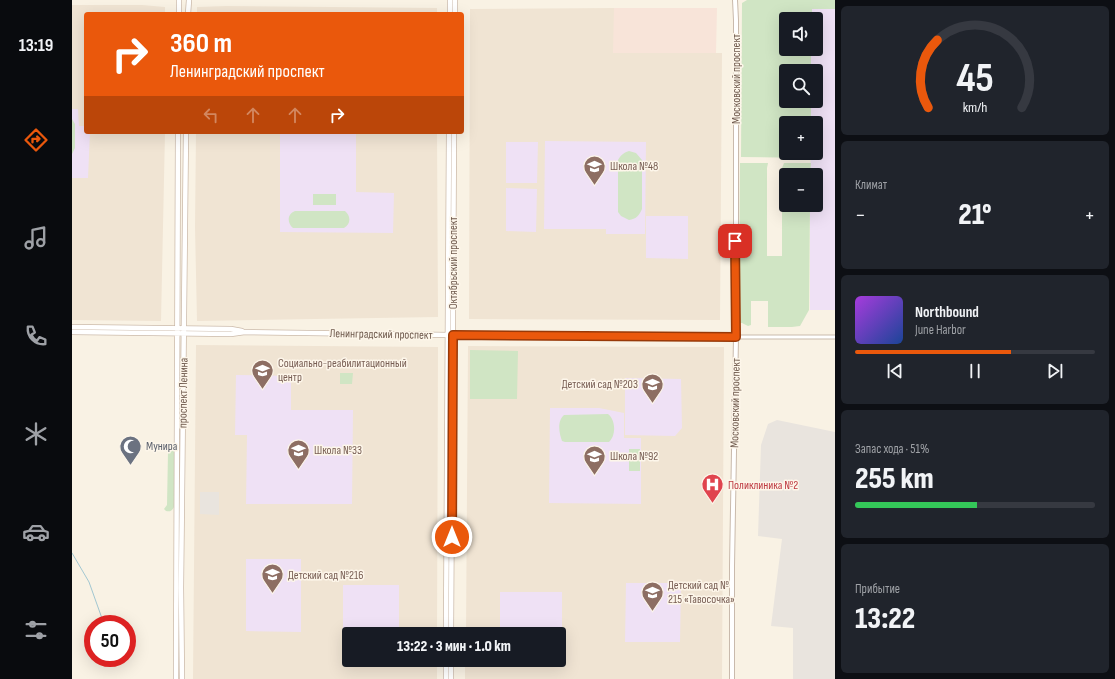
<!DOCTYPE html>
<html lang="ru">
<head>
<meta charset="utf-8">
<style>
  body { margin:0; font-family:"Sofia Sans Condensed",sans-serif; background:#20242c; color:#f1f3f6; height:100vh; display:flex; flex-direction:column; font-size:15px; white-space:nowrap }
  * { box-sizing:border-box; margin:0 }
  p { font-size:13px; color:#9ea1a6 }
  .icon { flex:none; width:22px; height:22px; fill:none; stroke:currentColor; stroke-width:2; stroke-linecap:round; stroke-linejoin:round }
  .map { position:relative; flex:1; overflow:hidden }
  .drawer { display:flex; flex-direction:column; gap:6px; padding:6px; background:#0d0f14; width:280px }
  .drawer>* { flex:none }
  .guide { position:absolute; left:12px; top:12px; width:380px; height:122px; border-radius:4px; box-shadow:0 4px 16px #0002; background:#ea580c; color:#fff; overflow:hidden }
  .fabs { position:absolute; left:707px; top:12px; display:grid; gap:8px }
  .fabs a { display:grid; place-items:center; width:44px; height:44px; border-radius:4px; background:#171b24; box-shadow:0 4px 16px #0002; font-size:20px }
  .speed { position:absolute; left:12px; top:615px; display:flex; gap:8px; font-size:20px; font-weight:700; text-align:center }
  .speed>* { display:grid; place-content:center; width:52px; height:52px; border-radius:50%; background:#171b24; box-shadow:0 4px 16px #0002; line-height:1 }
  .speed .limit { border:6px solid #d22; background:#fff; color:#111 }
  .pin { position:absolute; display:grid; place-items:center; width:34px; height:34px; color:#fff; margin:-17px; border-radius:8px; box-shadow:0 2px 6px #0006 }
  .me { position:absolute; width:44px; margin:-22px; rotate:0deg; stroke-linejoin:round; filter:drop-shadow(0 0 3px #0008) }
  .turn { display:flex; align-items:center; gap:14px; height:84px; padding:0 20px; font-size:18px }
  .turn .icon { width:52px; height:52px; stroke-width:2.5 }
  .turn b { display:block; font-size:28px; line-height:34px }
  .lanes { display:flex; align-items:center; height:38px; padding:0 20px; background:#0003; justify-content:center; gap:20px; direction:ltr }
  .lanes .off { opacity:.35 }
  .big { font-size:30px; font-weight:800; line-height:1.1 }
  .drawer .widget { flex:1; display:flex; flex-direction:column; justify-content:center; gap:6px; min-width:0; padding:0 14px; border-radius:6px; background:#20242c }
  .drawer .dial { align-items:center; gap:0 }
  .dial svg { height:104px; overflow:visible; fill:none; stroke:#363941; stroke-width:7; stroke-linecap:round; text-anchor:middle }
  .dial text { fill:#f1f3f6; stroke:none }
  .song { display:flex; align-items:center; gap:12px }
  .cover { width:48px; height:48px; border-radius:6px; background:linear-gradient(135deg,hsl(280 70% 55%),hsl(220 70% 35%)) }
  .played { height:4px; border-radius:2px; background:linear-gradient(90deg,#ea580c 65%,#363941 65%) }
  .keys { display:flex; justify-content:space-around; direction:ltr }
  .heat { display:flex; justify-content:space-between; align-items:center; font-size:22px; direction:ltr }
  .charge { height:6px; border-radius:3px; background:linear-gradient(90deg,#34c759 51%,#363941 0) }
  .trip { position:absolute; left:270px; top:627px; width:224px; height:40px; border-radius:4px; background:#171b24; box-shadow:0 4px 16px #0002; font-weight:800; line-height:40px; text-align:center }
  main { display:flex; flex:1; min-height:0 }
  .tabs { display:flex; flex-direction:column; width:72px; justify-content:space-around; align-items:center; background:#090b0e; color:#9ea1a6 }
  .tabs .icon { width:28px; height:28px }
  .tabs .current { color:#ea580c }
  .tabs b { font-size:18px; color:#f1f3f6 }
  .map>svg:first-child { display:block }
  .residential { fill:#f0e4d3 }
  .commercial { fill:#f8e4d9 }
  .industrial { fill:#e9e4de }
  .education { fill:#efe1f5 }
  .green { fill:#d0e5c4 }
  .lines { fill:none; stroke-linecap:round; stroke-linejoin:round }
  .stream { stroke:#a2c7d1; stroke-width:1 }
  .minor-casing { stroke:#c9baac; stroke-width:5 }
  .tertiary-casing { stroke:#c9baac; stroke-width:6 }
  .secondary-casing { stroke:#ccbbab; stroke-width:6 }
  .minor { stroke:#fff; stroke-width:3 }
  .tertiary { stroke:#fff; stroke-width:4 }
  .secondary { stroke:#fff; stroke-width:4.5 }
  .route-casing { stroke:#983908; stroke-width:10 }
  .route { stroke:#ea580c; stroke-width:7 }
  .labels { text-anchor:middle; stroke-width:3; stroke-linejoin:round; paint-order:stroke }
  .street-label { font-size:12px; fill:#6f5a4d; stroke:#fdf6ea }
  .education-label { font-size:12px; fill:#785e54; stroke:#fdf6ea; text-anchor:start }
  .worship-label { font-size:12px; fill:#5b616d; stroke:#fdf6ea; text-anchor:start }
  .health-label { font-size:12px; fill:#be3a42; stroke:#fdf6ea; text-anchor:start }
</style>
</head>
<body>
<main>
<nav class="tabs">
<b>13:19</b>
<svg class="icon current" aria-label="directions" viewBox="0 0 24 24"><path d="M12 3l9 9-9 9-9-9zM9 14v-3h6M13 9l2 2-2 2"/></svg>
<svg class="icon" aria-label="music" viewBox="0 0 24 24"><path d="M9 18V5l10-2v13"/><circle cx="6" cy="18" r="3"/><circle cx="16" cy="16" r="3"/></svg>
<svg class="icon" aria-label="phone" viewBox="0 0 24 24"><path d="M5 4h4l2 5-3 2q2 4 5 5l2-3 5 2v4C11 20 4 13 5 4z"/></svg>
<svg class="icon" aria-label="climate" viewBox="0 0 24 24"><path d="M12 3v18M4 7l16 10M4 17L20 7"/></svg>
<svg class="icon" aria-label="car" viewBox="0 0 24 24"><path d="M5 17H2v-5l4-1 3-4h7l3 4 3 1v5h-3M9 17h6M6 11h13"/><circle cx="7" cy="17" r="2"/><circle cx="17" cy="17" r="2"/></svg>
<svg class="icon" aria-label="filters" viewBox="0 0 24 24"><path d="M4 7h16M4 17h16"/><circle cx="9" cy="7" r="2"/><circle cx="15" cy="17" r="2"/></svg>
</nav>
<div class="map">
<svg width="763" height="679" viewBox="0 0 763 679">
  <rect width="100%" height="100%" fill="#f9f2e4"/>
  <path class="residential" d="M0,5H70L93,7V14H14V132H93L89,321L0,320Z
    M154,6L365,8V14H125V7Z
    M542,8V53H650L648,320L397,319L398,9Z
    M124,132H365L366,317L125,321L123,227Z
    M124,345L366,347L365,634H277V660H365V679H121Z
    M396,346L652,347L650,679H393V660H487V634H394Z"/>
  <path class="commercial" d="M542,8H645L644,53H541Z"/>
  <path class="industrial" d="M705,420L763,432V679H721V628L699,626L710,539L686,536L689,445L696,424Z
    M128,492H147V515L128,514Z"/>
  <path class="education" d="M740,9H763V310H738V205H744V175H738L739,153H744V123H739V101H744V71H739V49H744V19H740Z
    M0,109H6L7,126H14V132H18L16,178H0Z
    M208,132H284V192L322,193L321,233L208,232Z
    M473,141L574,142L573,234H534V229H472Z
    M434,142H466L465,183H434Z
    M434,188L465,189L464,232L434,231Z
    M574,216H616V259L574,258Z
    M164,375L219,376V410H281L280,504H174L175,435H163Z
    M553,378L609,379L610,428L603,436L553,435Z
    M478,408H527L552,413V438H569V504L477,503Z
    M174,559H229V632L174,631Z
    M554,583H609L608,642H553Z
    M271,585H327V634H277V641H271Z
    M428,592H490V652H487V634H428Z"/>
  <path class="green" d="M675,0H763V9H740V19H714V49H739V71H714V101H739V123H714V153H739V158L669,157L670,3Z
    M0,119L3,124V148L0,154Z
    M557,151L564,153L570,160V209C567,216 564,219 557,220L549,216L546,212V160C549,155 551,153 557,151Z
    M668,163H696L695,168V256H710V168L712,163H739L738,175H714V205H738L737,310L728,326L720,327H696V301H679V325L676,326L670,323H667Z
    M241,194H264V205H241Z
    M223,211H273C279,216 279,224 272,228H221C215,223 215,214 223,211Z
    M398,350L446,351L445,399H398Z
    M268,373H281L280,384H268Z
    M536,414C544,420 544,436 537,442H493L490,441C487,433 485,421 492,415Z
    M94,446C97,445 100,447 102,450V507C100,511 98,512 94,511L92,509L95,505L96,452L94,451L93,450Z
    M557,449H568V471H557Z"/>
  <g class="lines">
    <path class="stream" d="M0,553L17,582L32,624"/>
    <defs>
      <path id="minor" d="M664,337H763"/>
      <path id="tertiary" d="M381,335L664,337
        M660,679V566L664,337V20L663,0"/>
      <path id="secondary" d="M107,0V14
        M116,14L117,0
        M378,14V0
        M383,14V0
        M0,327L159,329L170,331
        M0,332L159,334L173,332L379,335
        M374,634L377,132
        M379,634L382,132
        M104,679L106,132
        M110,679L109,588L114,132
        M374,679V660
        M379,679V660"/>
    </defs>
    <use href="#minor" class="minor-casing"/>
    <use href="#tertiary" class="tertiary-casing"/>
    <use href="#secondary" class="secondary-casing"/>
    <use href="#minor" class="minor"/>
    <use href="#tertiary" class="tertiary"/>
    <use href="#secondary" class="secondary"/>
  </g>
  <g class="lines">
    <defs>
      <path id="route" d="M380,537L381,335L664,337L663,241"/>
    </defs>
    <use href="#route" class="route-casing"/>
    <use href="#route" class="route"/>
  </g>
  <defs>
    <symbol id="school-pin" viewBox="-11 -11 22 30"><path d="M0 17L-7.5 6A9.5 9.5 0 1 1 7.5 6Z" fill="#8d6e63" stroke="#fdf6ea"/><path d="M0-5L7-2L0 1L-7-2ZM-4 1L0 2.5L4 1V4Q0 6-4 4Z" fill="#fff"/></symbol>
    <symbol id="mosque-pin" viewBox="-11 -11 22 30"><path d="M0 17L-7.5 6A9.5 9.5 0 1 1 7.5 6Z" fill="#6b7280" stroke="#fdf6ea"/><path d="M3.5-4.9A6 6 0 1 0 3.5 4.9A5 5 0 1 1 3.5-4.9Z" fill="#fff"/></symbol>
    <symbol id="hospital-pin" viewBox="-11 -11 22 30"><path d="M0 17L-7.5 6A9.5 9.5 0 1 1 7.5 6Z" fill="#e0444e" stroke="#fdf6ea"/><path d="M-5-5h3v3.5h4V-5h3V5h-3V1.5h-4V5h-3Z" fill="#fff"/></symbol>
  </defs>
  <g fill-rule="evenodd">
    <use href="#school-pin" x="510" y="154" width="25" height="34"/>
    <use href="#school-pin" x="178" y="358" width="25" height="34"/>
    <use href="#school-pin" x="568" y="372" width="25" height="34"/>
    <use href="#mosque-pin" x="46" y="434" width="25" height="34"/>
    <use href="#school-pin" x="214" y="438" width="25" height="34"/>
    <use href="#school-pin" x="510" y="444" width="25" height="34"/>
    <use href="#hospital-pin" x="628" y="472" width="25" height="34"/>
    <use href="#school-pin" x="188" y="562" width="25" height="34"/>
    <use href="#school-pin" x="568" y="580" width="25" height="34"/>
  </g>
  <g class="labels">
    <g class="street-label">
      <text transform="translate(664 79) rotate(-90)" y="4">Московский проспект</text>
      <text transform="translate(381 263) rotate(-90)" y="4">Октябрьский проспект</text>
      <text transform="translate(309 334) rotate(1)" y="4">Ленинградский проспект</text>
      <text transform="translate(111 393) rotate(-89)" y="4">проспект Ленина</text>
      <text transform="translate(663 403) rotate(-89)" y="4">Московский проспект</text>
    </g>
    <g class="education-label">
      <text x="538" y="170">Школа №48</text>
      <text x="206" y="367">Социально-реабилитационный<tspan x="206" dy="14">центр</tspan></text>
      <text x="566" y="388" text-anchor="end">Детский сад №203</text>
      <text x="242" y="454">Школа №33</text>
      <text x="538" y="460">Школа №92</text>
      <text x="216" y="579">Детский сад №216</text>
      <text x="596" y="589">Детский сад №<tspan x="596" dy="14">215 «Тавосочка»</tspan></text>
    </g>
    <g class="worship-label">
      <text x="74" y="450">Мунира</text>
    </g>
    <g class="health-label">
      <text x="656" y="489">Поликлиника №2</text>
    </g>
  </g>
</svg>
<div class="fabs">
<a><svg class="icon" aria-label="sound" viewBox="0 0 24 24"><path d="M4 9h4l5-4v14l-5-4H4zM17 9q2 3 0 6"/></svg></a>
<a><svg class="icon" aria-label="search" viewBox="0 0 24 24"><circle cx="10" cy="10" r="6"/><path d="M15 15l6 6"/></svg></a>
<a>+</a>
<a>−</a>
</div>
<div class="speed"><div class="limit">50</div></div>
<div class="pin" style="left:663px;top:241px;background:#d93025"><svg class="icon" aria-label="arrive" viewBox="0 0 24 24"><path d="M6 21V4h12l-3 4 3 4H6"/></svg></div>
<svg class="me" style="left:380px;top:537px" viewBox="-20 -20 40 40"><circle r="17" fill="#ea580c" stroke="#fff" stroke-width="3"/><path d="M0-11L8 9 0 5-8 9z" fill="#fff"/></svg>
<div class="trip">13:22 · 3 мин · 1.0 km</div>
<div class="guide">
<div class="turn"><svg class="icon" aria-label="right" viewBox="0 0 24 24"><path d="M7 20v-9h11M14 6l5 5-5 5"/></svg><div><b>360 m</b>Ленинградский проспект</div></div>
<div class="lanes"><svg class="icon off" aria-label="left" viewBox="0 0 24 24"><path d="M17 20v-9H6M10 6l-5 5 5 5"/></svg><svg class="icon off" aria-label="ahead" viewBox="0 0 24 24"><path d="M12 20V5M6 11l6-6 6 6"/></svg><svg class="icon off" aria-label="ahead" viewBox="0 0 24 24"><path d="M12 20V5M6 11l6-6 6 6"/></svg><svg class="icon" aria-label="right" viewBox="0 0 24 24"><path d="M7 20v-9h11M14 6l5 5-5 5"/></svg></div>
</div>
</div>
<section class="drawer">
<div class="widget dial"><svg viewBox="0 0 100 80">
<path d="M14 69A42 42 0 1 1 86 69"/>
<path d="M14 69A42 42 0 0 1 21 17" stroke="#ea580c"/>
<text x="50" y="56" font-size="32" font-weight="700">45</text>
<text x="50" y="72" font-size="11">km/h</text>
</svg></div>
<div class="widget"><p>Климат</p>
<div class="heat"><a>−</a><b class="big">21°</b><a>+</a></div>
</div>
<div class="widget">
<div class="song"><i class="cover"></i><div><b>Northbound</b><p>June Harbor</p></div></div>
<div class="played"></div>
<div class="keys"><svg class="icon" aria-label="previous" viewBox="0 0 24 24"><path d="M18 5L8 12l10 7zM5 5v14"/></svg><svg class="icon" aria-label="pause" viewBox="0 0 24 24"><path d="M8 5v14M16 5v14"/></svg><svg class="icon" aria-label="next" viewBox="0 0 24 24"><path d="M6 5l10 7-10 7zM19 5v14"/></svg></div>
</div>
<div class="widget"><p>Запас хода · 51%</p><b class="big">255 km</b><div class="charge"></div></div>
<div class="widget"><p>Прибытие</p><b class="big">13:22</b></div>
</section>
</main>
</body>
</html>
